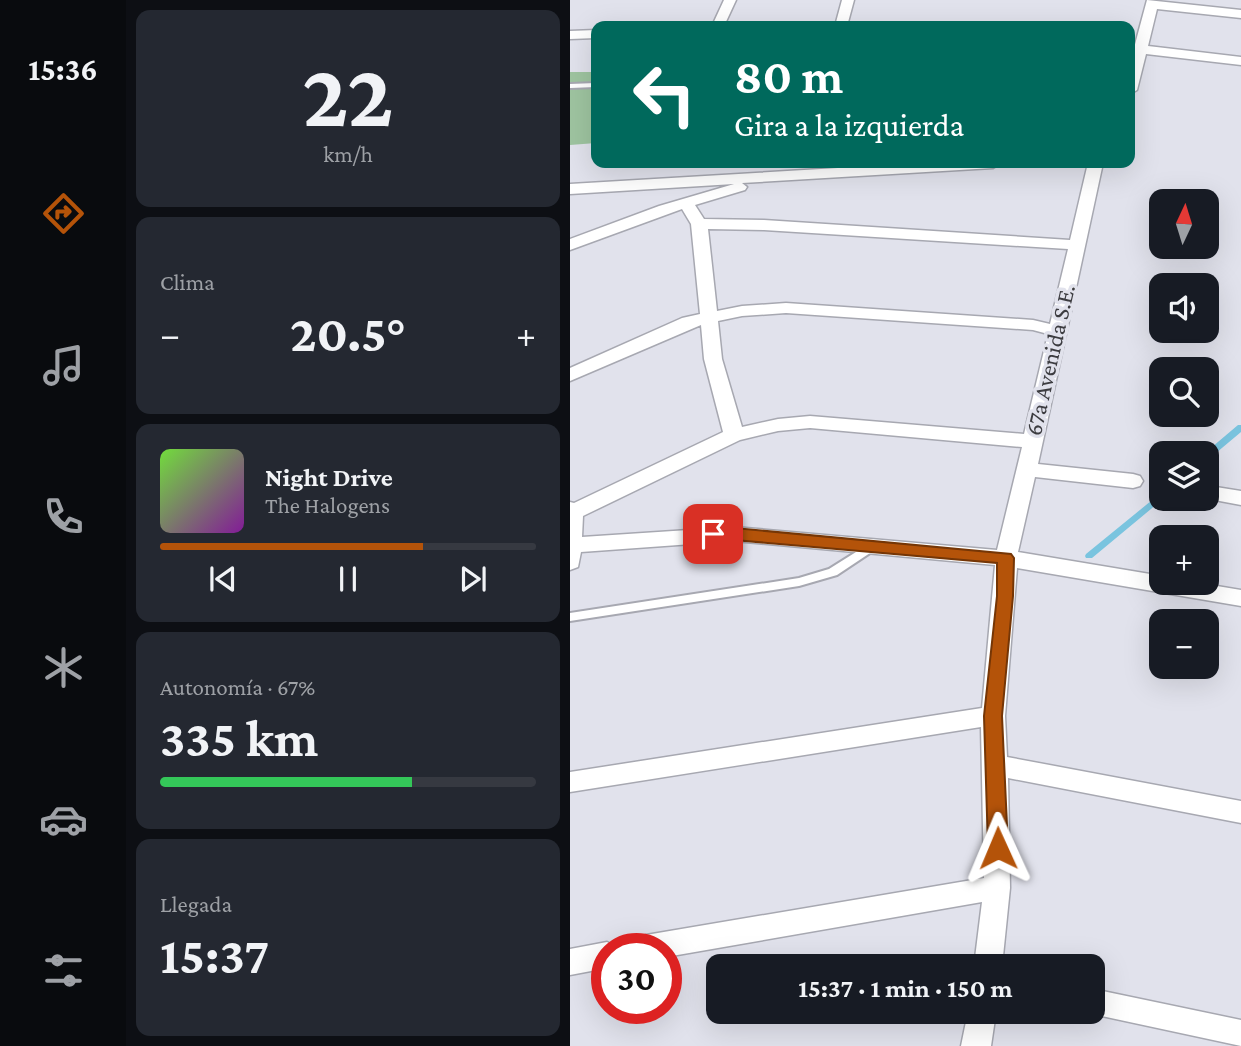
<!DOCTYPE html>
<html lang="es">
<head>
<meta charset="utf-8">
<style>
  body { margin:0; font-family:"Crimson Pro",serif; background:#242831; color:#f1f3f6; height:100vh; display:flex; flex-direction:column; font-size:26px; white-space:nowrap }
  * { box-sizing:border-box; margin:0 }
  p { font-size:23px; color:#9ea1a6 }
  .icon { flex:none; width:38px; height:38px; fill:none; stroke:currentColor; stroke-width:2; stroke-linecap:round; stroke-linejoin:round }
  .map { position:relative; flex:1; overflow:hidden }
  .details { display:flex; flex-direction:column; gap:10px; padding:10px; background:#0d0f14; width:444px }
  .details>* { flex:none }
  .banner { position:absolute; left:21px; top:21px; width:544px; height:147px; border-radius:14px; box-shadow:0 7px 28px #0002; background:#00695c; color:#fff; overflow:hidden }
  .needle { width:46px; rotate:4deg }
  .fabs { position:absolute; left:579px; top:189px; display:grid; gap:14px }
  .fabs a { display:grid; place-items:center; width:70px; height:70px; border-radius:14px; background:#171b24; box-shadow:0 7px 28px #0002; font-size:35px }
  .speed { position:absolute; left:21px; top:933px; display:flex; gap:14px; font-size:35px; font-weight:700; text-align:center }
  .speed>* { display:grid; place-content:center; width:91px; height:91px; border-radius:50%; background:#171b24; box-shadow:0 7px 28px #0002; line-height:1 }
  .speed .limit { border:10px solid #d22; background:#fff; color:#111 }
  .pin { position:absolute; display:grid; place-items:center; width:60px; height:60px; color:#fff; margin:-30px; border-radius:14px; box-shadow:0 4px 10px #0006 }
  .me { position:absolute; width:77px; margin:-38px; rotate:359deg; stroke-linejoin:round; filter:drop-shadow(0 0 5px #0008) }
  .turn { display:flex; align-items:center; gap:24px; height:147px; padding:0 28px; font-size:32px }
  .turn .icon { width:91px; height:91px; stroke-width:2.5 }
  .turn b { display:block; font-size:49px; line-height:60px }
  .big { font-size:52px; font-weight:700; line-height:1.1 }
  .details .widget { flex:1; display:flex; flex-direction:column; justify-content:center; gap:10px; min-width:0; padding:0 24px; border-radius:14px; background:#242831 }
  .details .dial { align-items:center; gap:0 }
  .dial b { font-size:91px; line-height:1 }
  .song { display:flex; align-items:center; gap:21px }
  .cover { width:84px; height:84px; border-radius:10px; background:linear-gradient(135deg,hsl(100 70% 55%),hsl(290 70% 35%)) }
  .played { height:7px; border-radius:4px; background:linear-gradient(90deg,#b45309 70%,#363941 70%) }
  .keys { display:flex; justify-content:space-around; direction:ltr }
  .heat { display:flex; justify-content:space-between; align-items:center; font-size:38px; direction:ltr }
  .charge { height:10px; border-radius:5px; background:linear-gradient(90deg,#34c759 67%,#363941 0) }
  .trip { position:absolute; left:136px; top:954px; width:399px; height:70px; border-radius:14px; background:#171b24; box-shadow:0 7px 28px #0002; font-weight:700; line-height:70px; text-align:center }
  main { display:flex; flex:1; min-height:0 }
  .tab-bar { display:flex; flex-direction:column; width:126px; justify-content:space-around; align-items:center; background:#090b0e; color:#9ea1a6 }
  .tab-bar .icon { width:49px; height:49px }
  .tab-bar .selected { color:#b45309 }
  .tab-bar b { font-size:32px; color:#f1f3f6 }
  .map>svg:first-child { display:block }
  .green { fill:#9ec4a0 }
  .lines { fill:none; stroke-linecap:round; stroke-linejoin:round }
  .stream { fill:#7ac4df; fill-rule:evenodd }
  .service-casing { stroke:#a7a8b1; stroke-width:4 }
  .minor-casing { stroke:#a7a8b1; stroke-width:3 }
  .service { fill:#fff; fill-rule:evenodd }
  .minor { fill:#fff; fill-rule:evenodd }
  .route { fill:#b45309; stroke:#753606; stroke-width:2 }
  .labels { text-anchor:middle; stroke-width:7; stroke-linejoin:round; paint-order:stroke }
  .street-label { font-size:24px; fill:#3c3c40; stroke:#e1e2ec }
</style>
</head>
<body>
<main>
<nav class="tab-bar">
<b>15:36</b>
<svg class="icon selected" aria-label="directions" viewBox="0 0 24 24"><path d="M12 3l9 9-9 9-9-9zM9 14v-3h6M13 9l2 2-2 2"/></svg>
<svg class="icon" aria-label="music" viewBox="0 0 24 24"><path d="M9 18V5l10-2v13"/><circle cx="6" cy="18" r="3"/><circle cx="16" cy="16" r="3"/></svg>
<svg class="icon" aria-label="phone" viewBox="0 0 24 24"><path d="M5 4h4l2 5-3 2q2 4 5 5l2-3 5 2v4C11 20 4 13 5 4z"/></svg>
<svg class="icon" aria-label="climate" viewBox="0 0 24 24"><path d="M12 3v18M4 7l16 10M4 17L20 7"/></svg>
<svg class="icon" aria-label="car" viewBox="0 0 24 24"><path d="M5 17H2v-5l4-1 3-4h7l3 4 3 1v5h-3M9 17h6M6 11h13"/><circle cx="7" cy="17" r="2"/><circle cx="17" cy="17" r="2"/></svg>
<svg class="icon" aria-label="filters" viewBox="0 0 24 24"><path d="M4 7h16M4 17h16"/><circle cx="9" cy="7" r="2"/><circle cx="15" cy="17" r="2"/></svg>
</nav>
<section class="details">
<div class="widget dial"><b>22</b><p>km/h</p></div>
<div class="widget"><p>Clima</p>
<div class="heat"><a>−</a><b class="big">20.5°</b><a>+</a></div>
</div>
<div class="widget">
<div class="song"><i class="cover"></i><div><b>Night Drive</b><p>The Halogens</p></div></div>
<div class="played"></div>
<div class="keys"><svg class="icon" aria-label="previous" viewBox="0 0 24 24"><path d="M18 5L8 12l10 7zM5 5v14"/></svg><svg class="icon" aria-label="pause" viewBox="0 0 24 24"><path d="M8 5v14M16 5v14"/></svg><svg class="icon" aria-label="next" viewBox="0 0 24 24"><path d="M6 5l10 7-10 7zM19 5v14"/></svg></div>
</div>
<div class="widget"><p>Autonomía · 67%</p><b class="big">335 km</b><div class="charge"></div></div>
<div class="widget"><p>Llegada</p><b class="big">15:37</b></div>
</section>
<div class="map">
<svg width="671" height="1046" viewBox="0 0 671 1046">
  <rect width="100%" height="100%" fill="#e1e2ec"/>
  <path class="green" d="M0,72H26V143L0,145Z"/>
  <g class="lines">
    <path class="stream" d="M668,425H671V432L640,458L637,459V453H635Z
      M592,492V499H593L522,558H516L515,556L516,554Z"/>
    <defs>
      <path id="service" d="M26,83V87L0,88V84Z
        M302,542L306,543L307,546L306,549L267,575L229,586L0,621V613L229,578L259,569Z"/>
      <path id="minor" d="M154,0H166L154,26H142Z
        M272,0H284L277,26H265Z
        M577,0L671,10V18L587,9L578,46L671,57V65L576,54L567,90L560,94V63Z
        M26,30V38L0,39V31Z
        M352,163H431L423,168L172,183L177,187L175,190L125,205L134,219L194,220L500,240L518,163H533L468,464L563,474L570,476L573,481L570,486L563,488L465,477L448,552L592,576V583H629L671,590V606L447,568L435,716L437,757L671,801V823L438,778L440,888L432,966H404L412,902L96,957V948H62L66,939L76,935L414,878L411,727L0,792V772L412,708L425,565L164,541L11,552L8,567L0,570V502L4,503L153,432L134,359L131,325L0,381V368L112,318L130,314L121,224L112,209L0,250V239L89,206L164,184L0,194V184ZM138,229L194,230L498,249L480,324L463,320L216,303L172,306L147,311ZM216,313L463,330L478,334L454,434L240,416L208,419L172,427L152,359L148,321L172,316ZM240,428L452,447L427,550L164,527L12,537L13,516L170,440L208,431Z
        M646,487L671,491V505L639,499V489Z
        M37,942L48,948H37V968L0,975V949Z
        M523,989L671,1020V1046L513,1012H523Z
        M398,1012H426L421,1046H391Z"/>
    </defs>
    <use href="#service" class="service-casing"/>
    <use href="#minor" class="minor-casing"/>
    <use href="#service" class="service"/>
    <use href="#minor" class="minor"/>
  </g>
  <path class="route" d="M164,528L441,554L444,558L443,596L432,716L438,848L435,854L428,856L421,854L418,848L414,716L427,596V563L164,540H143L135,534L143,529Z"/>
  <g class="labels">
    <g class="street-label">
      <text transform="translate(480 360) rotate(-77)" y="8">67a Avenida S.E.</text>
    </g>
  </g>
</svg>
<div class="fabs">
<a><svg class="needle" viewBox="-14 -14 28 28"><path d="M0-13l5 13h-10z" fill="#e53935"/><path d="M0 13l5-13h-10z" fill="#9ea1a6"/></svg></a>
<a><svg class="icon" aria-label="sound" viewBox="0 0 24 24"><path d="M4 9h4l5-4v14l-5-4H4zM17 9q2 3 0 6"/></svg></a>
<a><svg class="icon" aria-label="search" viewBox="0 0 24 24"><circle cx="10" cy="10" r="6"/><path d="M15 15l6 6"/></svg></a>
<a><svg class="icon" aria-label="layers" viewBox="0 0 24 24"><path d="M12 4l9 5-9 5-9-5zM3 14l9 5 9-5"/></svg></a>
<a>+</a>
<a>−</a>
</div>
<div class="speed"><div class="limit">30</div></div>
<div class="pin" style="left:143px;top:534px;background:#d93025"><svg class="icon" aria-label="arrive" viewBox="0 0 24 24"><path d="M6 21V4h12l-3 4 3 4H6"/></svg></div>
<svg class="me" style="left:428px;top:848px" viewBox="-20 -20 40 40"><path d="M0-17L14 15 0 8-14 15z" fill="#b45309" stroke="#fff" stroke-width="4"/></svg>
<div class="trip">15:37 · 1 min · 150 m</div>
<div class="banner">
<div class="turn"><svg class="icon" aria-label="left" viewBox="0 0 24 24"><path d="M17 20v-9H6M10 6l-5 5 5 5"/></svg><div><b>80 m</b>Gira a la izquierda</div></div>
</div>
</div>
</main>
</body>
</html>
